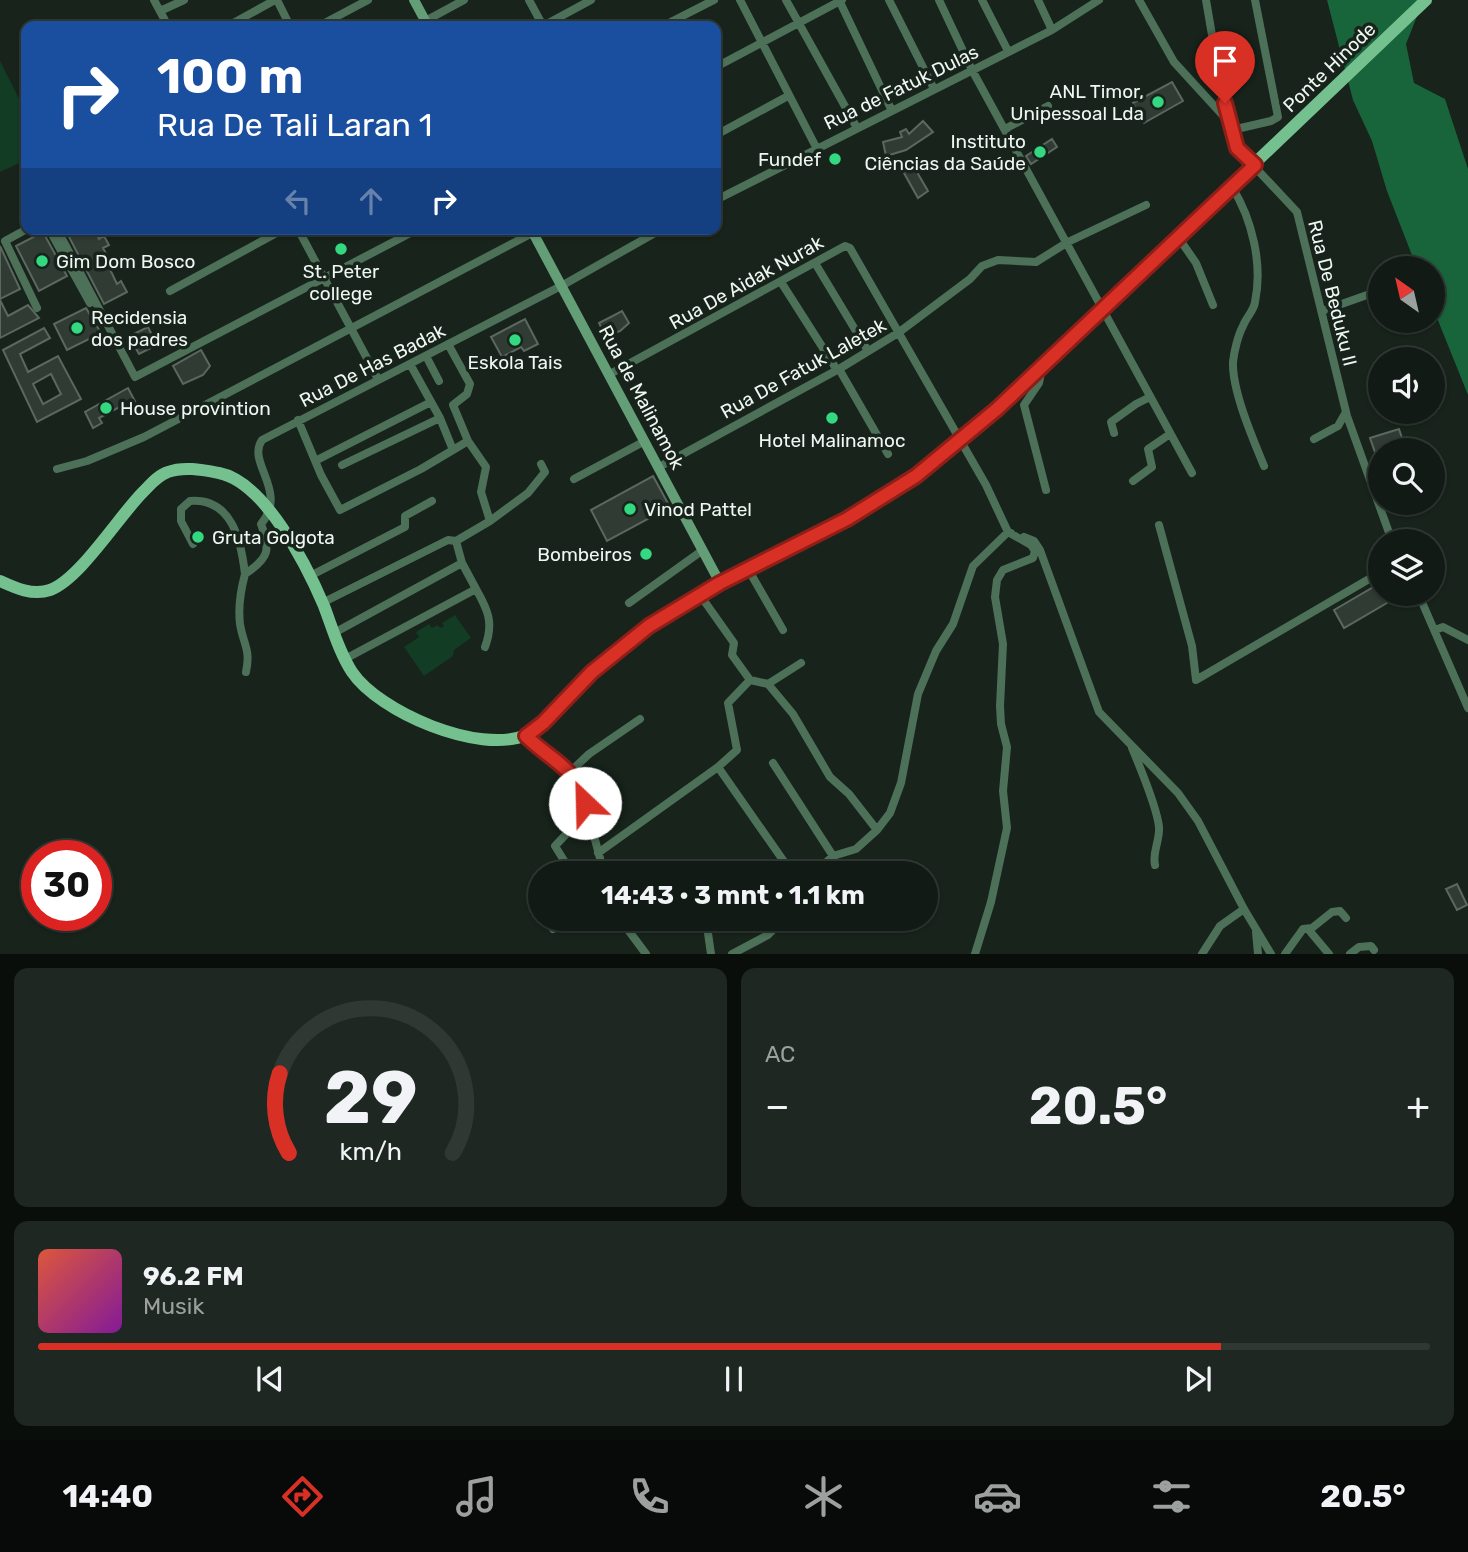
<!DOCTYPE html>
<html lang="id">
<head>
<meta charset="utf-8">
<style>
  body { margin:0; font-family:Rubik,sans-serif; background:#1e2722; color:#f1f3f6; height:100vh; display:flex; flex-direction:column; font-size:26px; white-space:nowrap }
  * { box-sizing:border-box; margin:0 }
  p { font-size:23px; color:#9ca1a0 }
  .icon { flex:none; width:38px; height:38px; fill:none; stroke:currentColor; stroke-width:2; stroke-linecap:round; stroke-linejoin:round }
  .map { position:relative; height:954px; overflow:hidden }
  .drawer { display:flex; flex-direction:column; gap:14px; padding:14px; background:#090e0b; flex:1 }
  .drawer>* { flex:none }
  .banner { position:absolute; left:21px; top:21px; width:700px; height:214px; border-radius:14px; box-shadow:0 2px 5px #0004,0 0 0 2px #303834; background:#1a4fa0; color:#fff; overflow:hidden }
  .needle { width:46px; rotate:326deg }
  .tools { position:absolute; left:1368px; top:256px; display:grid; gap:14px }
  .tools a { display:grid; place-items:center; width:77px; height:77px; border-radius:50%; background:#111a14; box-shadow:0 2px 5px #0004,0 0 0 2px #303834; font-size:35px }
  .speed { position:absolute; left:21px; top:840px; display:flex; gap:14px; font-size:35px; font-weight:700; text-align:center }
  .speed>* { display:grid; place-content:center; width:91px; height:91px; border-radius:50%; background:#111a14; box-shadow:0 2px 5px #0004,0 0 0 2px #303834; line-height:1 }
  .speed .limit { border:10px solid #d22; background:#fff; color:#111 }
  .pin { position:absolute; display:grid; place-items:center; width:60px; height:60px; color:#fff; margin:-72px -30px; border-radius:50% 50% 50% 0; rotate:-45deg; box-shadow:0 0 7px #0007 }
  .pin .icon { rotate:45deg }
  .me { position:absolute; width:77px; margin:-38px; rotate:336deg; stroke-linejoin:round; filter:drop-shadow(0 0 5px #0008) }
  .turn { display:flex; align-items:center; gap:24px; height:147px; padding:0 21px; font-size:32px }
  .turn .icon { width:91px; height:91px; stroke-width:2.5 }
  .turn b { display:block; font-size:49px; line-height:60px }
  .lanes { display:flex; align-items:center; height:66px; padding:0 21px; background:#0003; justify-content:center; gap:35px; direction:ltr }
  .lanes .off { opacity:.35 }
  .big { font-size:52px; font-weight:700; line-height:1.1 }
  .drawer .tile { flex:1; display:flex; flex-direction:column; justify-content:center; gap:10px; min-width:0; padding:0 24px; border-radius:14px; background:#1e2722 }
  .drawer .dial { align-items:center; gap:0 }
  .dial svg { height:182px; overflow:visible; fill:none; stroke:#303834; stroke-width:7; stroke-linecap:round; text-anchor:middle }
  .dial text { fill:#f1f3f6; stroke:none }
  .song { display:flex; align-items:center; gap:21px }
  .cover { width:84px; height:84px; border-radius:10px; background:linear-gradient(135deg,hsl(10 70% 55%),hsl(290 70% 35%)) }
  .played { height:7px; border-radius:4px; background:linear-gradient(90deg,#d93025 85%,#303834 85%) }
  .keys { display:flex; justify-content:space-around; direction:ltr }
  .heat { display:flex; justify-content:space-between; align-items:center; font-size:38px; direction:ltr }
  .drawer .tiles { flex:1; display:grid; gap:14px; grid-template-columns:1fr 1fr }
  .tile:last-child { grid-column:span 2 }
  .trip { position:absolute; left:528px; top:861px; width:410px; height:70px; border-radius:35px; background:#111a14; box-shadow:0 2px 5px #0004,0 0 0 2px #303834; font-weight:700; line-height:70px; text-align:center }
  .dock { display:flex; height:112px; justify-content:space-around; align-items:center; background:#070a08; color:#9ca1a0 }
  .dock .icon { width:49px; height:49px }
  .dock .active { color:#d93025 }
  .dock b { font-size:32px; color:#f1f3f6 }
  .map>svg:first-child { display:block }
  .green { fill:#123c23 }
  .water { fill:#19653b }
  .building { fill:#303c33; stroke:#5b685f; stroke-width:2; fill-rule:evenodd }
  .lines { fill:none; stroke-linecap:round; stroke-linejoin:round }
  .street { stroke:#4c7058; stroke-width:8 }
  .secondary { stroke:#639e77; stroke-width:10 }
  .primary { stroke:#74c18f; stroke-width:12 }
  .route-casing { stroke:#8d1f18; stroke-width:18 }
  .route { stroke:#d93025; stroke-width:12 }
  .poi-dot { fill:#34d881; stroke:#17231b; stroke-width:2.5 }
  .labels { text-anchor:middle; stroke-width:7; stroke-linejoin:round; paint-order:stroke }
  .street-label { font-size:19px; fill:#eff7f2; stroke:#17231b }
  .poi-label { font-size:19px; fill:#eff7f2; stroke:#17231b; text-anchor:start }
</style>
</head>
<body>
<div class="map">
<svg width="1468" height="954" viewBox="0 0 1468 954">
  <rect width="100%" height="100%" fill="#17231b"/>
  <path class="green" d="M0,61L26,112V160L0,172Z
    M455,615L471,638L454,650L453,656L424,676L404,647L419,637L416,632L429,624L432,628L437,625L441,628L444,626L442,623Z"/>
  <path class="water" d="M1327,0H1417L1421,6L1406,44L1414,83L1445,99L1468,169V395L1433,308V268H1417L1387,191L1372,141L1353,100Z"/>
  <path class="building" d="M1172,82L1183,101L1144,123L1133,103Z
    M923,121L933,132L906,150L886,156L883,142L902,137L900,132L906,129L909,134Z
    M1052,139L1057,147L1031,164L1026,156Z
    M914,167L928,191L918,198L904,173Z
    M79,229H94L99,239L104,236L109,245L103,248L110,261L107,263L117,284L121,281L127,292L104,304L68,235Z
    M43,232L67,276L39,291L16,246Z
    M0,246L20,289L0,299Z
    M0,300L8,316L28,305L39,318L0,338Z
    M86,308L101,333L67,350L54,324Z
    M622,311L629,323L620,331L605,336L599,323Z
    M525,319L538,344L524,351L521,347L502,357L491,337Z
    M148,327L157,345L139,354L135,347L132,349L129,336Z
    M44,328L50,338L20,354L28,372L58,356L81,399L37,422L3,350ZM51,374L61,394L43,404L33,384Z
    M201,350L210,366L203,375L183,384L173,366Z
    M128,388L137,405L128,410L125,404L99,418L102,423L93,428L85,412Z
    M1399,429L1402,438L1396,441L1399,450H1381V457L1377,458L1370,438Z
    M653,476L670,507L607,541L591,510Z
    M1377,585L1387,603L1344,628L1334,610Z
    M1457,884L1467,905L1457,910L1446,889Z"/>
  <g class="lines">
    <path class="street" d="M154,0L168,26
      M277,0L290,26
      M529,0L543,26
      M740,0L816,147
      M786,0L857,128
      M839,0L892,111
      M889,0L934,89
      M939,0L972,70L1192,473
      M982,0L1008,51
      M1038,0L1052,30
      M1139,0L1174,62L1228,121
      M1206,0L1217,64L1237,148L1297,212L1347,416L1392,541
      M160,11L184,0
      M228,26L275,0
      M319,26L368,0
      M416,26L464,0
      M543,26L591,0
      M663,26L714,0
      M716,67L842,0
      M1005,129L1048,106
      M1232,130L1271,121L1278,117L1255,0
      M716,135L788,96
      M1232,187C1252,219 1263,264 1255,302C1254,311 1246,317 1243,326C1238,335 1234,352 1233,362C1232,391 1253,439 1264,466
      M716,200L1052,30L1099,0
      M27,229L5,241L37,308
      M49,229L90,303
      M57,229L135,377L418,229
      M298,229L378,379
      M1178,237L1196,263L1213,305
      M815,263L868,351
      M781,282L837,370
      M170,291L284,229
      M1322,311L1381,290
      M448,344L470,384L467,394L453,405L468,441
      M426,356L439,381
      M1042,368L1039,383L1024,405L1046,490
      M839,369L888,454
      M610,374L845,246L850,248L986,485L1008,532L1031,545L1035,551L1033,558L1003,570L997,580L995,597L1003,644L1000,706L1001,724L1007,747L1003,791L1007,828L991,902L975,954
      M298,420L321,475L340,510L421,469L453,450
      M1114,433L1111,422L1136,404L1150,397
      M1314,439L1338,426L1346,412
      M317,460L431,402
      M342,465L440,418
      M659,467L839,369L898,333L970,279L982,266L998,260L1036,262L1068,242L1146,205
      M57,469L87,461L144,437L540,229
      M574,479L645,441
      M1133,481L1152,467L1148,449L1170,434
      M490,521L528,493L545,472L541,464
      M1159,525L1192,646L1196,680L1381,572
      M1024,537L1034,541L1040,550L1099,712L1178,793L1198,821L1244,909L1271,954
      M193,544L181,521V509L190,501C232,498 241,540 245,574
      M748,569L783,630
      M310,576L405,527V516L432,501
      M476,589C488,610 494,623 485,647
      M1418,593L1468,708
      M322,603L448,540L456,541
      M629,603L703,550
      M1435,630L1443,627L1468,640
      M334,633L462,563
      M345,659L476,589L462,563L456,541L490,521L481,492L486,467L468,441L453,450L440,418L410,364
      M246,672C251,649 243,644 240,624C238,608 241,589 245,574C269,558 271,550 261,524C289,491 246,463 262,440L563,285L662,229
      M750,680L768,684L793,714L830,777L849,794L877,830
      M768,684L801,663
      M526,735L570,772L581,788L604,873
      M1132,748C1140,767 1157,808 1159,827C1160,841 1152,852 1155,865
      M773,763L833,856
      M718,767L792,873
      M570,772L589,754L640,719
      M598,853L718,767L737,750L728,703L750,680L732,655L734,643L700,595
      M568,867L555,846L572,828L588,819
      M718,873L722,868
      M815,873L833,856L856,849L877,830L890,813L901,783L918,694L936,651L953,624L973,566L1008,532L1011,533
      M620,919L646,954
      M706,919L711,954
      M553,929L578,919
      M1308,929L1329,954
      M1256,932L1258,954
      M732,954L768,935L784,919
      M1202,954L1220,926L1244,909
      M1285,954L1303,929L1312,928L1332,912L1340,911L1346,918
      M1350,954L1359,947L1371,946L1374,950"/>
    <path class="secondary" d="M414,0L428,26
      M531,229L720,583"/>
    <path class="primary" d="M0,581C15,588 33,596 50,590C80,579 119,516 143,492C150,485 158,475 168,472C184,466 203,470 219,473C265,482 307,566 324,606C332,627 339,652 352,672C379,712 479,755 526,735C552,724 571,692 591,673C608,657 628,642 647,628C708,584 779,556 846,520C901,489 949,450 997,409L1426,0"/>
  </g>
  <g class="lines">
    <defs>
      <path id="route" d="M585,803C577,768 550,760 526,736L543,723L592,672L649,626L720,583L847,519L916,476L997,409L1255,165L1237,148L1225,103"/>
    </defs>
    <use href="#route" class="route-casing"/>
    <use href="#route" class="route"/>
  </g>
  <g class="poi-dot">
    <circle cx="1158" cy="102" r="7"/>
    <circle cx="1040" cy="152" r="7"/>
    <circle cx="835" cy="159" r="7"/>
    <circle cx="341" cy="249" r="7"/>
    <circle cx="42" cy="261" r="7"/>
    <circle cx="77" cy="328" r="7"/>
    <circle cx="515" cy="340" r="7"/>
    <circle cx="106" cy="408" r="7"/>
    <circle cx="832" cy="418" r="7"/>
    <circle cx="630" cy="509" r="7"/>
    <circle cx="198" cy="537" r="7"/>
    <circle cx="646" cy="554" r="7"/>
  </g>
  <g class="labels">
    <g class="street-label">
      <text transform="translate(1329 67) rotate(-44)" y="7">Ponte Hinode</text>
      <text transform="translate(901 87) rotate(-26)" y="7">Rua de Fatuk Dulas</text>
      <text transform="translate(746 282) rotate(-29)" y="7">Rua De Aidak Nurak</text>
      <text transform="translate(1333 293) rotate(76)" y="7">Rua De Beduku II</text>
      <text transform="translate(372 365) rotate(-27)" y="7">Rua De Has Badak</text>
      <text transform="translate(803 368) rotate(-29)" y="7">Rua De Fatuk Laletek</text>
      <text transform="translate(642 397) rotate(62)" y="7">Rua de Malinamok</text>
    </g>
    <g class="poi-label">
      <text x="1144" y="98" text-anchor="end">ANL Timor,<tspan x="1144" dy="22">Unipessoal Lda</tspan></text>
      <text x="1026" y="148" text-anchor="end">Instituto<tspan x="1026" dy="22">Ciências da Saúde</tspan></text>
      <text x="821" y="166" text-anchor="end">Fundef</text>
      <text x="56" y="268">Gim Dom Bosco</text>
      <text x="341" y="278" text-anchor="middle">St. Peter<tspan x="341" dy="22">college</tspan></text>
      <text x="91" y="324">Recidensia<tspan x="91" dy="22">dos padres</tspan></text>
      <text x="515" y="369" text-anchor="middle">Eskola Tais</text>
      <text x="120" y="415">House provintion</text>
      <text x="832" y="447" text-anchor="middle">Hotel Malinamoc</text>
      <text x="644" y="516">Vinod Pattel</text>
      <text x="212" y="544">Gruta Golgota</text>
      <text x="632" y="561" text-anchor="end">Bombeiros</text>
    </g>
  </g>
</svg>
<div class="tools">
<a><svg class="needle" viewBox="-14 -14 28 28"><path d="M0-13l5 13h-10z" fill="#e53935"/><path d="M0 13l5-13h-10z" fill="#9ca1a0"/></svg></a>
<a><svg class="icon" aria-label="sound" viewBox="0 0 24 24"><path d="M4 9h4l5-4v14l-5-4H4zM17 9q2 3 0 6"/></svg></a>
<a><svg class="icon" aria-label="search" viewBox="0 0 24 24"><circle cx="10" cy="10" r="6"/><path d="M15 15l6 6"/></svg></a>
<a><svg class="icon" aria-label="layers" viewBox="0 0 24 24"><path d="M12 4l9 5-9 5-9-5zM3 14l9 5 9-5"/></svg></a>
</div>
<div class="speed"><div class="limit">30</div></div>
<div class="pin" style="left:1225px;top:103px;background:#d93025"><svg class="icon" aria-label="arrive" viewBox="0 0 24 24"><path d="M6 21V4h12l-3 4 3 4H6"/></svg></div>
<svg class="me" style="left:585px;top:803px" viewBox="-20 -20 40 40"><circle r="19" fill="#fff"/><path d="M0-13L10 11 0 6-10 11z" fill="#d93025"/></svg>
<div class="trip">14:43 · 3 mnt · 1.1 km</div>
<div class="banner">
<div class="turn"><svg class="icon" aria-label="right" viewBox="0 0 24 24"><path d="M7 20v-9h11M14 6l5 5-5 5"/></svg><div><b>100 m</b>Rua De Tali Laran 1</div></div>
<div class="lanes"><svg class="icon off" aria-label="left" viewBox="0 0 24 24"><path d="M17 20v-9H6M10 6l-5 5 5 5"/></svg><svg class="icon off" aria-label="ahead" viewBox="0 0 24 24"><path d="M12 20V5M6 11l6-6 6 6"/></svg><svg class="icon" aria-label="right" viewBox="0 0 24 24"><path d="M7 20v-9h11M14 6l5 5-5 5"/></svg></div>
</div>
</div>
<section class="drawer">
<div class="tiles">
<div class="tile dial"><svg viewBox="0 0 100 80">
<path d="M14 69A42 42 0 1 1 86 69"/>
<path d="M14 69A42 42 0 0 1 10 34" stroke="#d93025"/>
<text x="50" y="56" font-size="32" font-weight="700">29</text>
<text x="50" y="72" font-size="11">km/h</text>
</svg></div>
<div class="tile"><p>AC</p>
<div class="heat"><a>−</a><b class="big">20.5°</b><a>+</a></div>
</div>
<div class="tile">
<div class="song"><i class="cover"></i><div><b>96.2 FM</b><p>Musik</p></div></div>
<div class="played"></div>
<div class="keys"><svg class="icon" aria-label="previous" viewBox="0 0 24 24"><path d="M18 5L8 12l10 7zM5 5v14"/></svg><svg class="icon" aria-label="pause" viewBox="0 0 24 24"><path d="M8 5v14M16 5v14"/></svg><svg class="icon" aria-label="next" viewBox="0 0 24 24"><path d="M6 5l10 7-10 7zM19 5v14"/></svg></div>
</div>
</div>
</section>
<nav class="dock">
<b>14:40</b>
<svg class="icon active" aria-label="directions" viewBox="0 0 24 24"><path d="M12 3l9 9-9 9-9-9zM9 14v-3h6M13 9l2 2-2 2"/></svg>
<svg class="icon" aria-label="music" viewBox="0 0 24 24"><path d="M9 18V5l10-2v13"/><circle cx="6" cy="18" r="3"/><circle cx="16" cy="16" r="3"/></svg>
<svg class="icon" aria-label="phone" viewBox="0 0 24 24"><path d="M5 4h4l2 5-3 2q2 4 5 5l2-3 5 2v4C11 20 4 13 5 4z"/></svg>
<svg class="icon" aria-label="climate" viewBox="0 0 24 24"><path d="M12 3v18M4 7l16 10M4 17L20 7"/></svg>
<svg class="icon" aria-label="car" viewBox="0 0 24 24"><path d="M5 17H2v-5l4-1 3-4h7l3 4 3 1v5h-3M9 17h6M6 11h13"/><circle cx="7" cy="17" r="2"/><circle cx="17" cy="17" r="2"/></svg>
<svg class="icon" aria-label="filters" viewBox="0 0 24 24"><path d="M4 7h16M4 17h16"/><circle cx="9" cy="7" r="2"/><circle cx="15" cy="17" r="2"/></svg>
<b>20.5°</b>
</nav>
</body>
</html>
